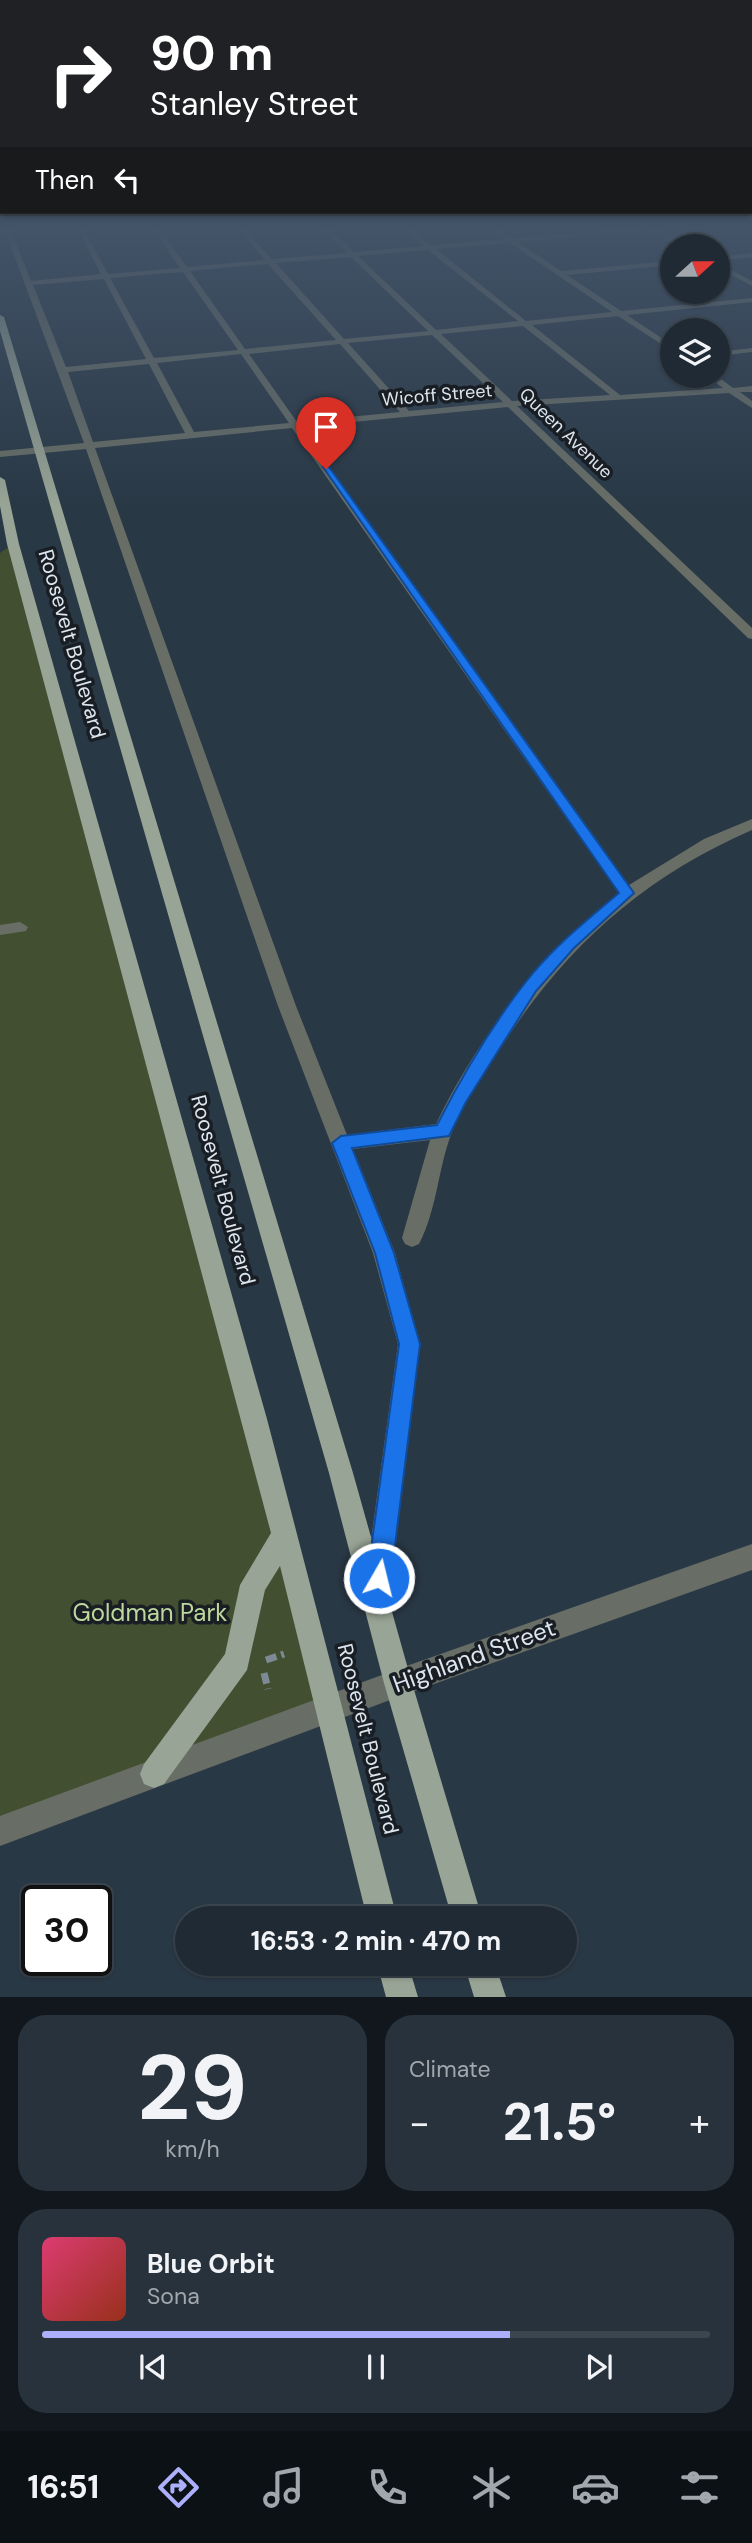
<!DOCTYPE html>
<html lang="en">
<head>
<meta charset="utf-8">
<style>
  body { margin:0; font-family:"DM Sans",sans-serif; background:#27323c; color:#f1f3f6; height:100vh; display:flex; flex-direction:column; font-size:26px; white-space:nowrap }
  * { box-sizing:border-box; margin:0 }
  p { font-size:23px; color:#a1a7ac }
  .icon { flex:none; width:38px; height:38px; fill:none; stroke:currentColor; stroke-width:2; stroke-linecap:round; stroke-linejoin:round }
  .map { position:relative; height:1997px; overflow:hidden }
  .sheet { display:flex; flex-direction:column; gap:18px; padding:18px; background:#11171d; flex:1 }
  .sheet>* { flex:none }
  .guide { position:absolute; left:0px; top:0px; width:752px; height:214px; box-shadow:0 2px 5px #0004,0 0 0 2px #3c464f; background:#202124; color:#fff; overflow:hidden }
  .needle { width:46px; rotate:69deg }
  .tools { position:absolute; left:660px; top:234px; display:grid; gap:14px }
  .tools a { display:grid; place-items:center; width:70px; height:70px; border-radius:50%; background:#1f2a34; box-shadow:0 2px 5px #0004,0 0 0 2px #3c464f; font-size:35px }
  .speed { position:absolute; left:21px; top:1885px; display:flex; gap:14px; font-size:35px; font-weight:700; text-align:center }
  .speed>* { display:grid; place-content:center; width:91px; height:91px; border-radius:50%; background:#1f2a34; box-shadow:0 2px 5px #0004,0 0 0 2px #3c464f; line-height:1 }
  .speed .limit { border:4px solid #111; border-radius:10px; background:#fff; color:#111 }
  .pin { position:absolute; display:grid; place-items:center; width:60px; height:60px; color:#fff; margin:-72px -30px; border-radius:50% 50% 50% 0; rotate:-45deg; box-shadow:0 0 7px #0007 }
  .pin .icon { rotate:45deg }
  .me { position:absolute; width:77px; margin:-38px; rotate:8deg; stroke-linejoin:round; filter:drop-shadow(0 0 5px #0008) }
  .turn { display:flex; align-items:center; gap:24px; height:147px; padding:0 35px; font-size:32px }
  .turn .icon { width:91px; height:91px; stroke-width:2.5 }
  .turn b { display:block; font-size:49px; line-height:60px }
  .then { display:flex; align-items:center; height:66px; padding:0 35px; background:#0003; gap:14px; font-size:26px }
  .big { font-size:52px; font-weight:700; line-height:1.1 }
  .sheet .card { flex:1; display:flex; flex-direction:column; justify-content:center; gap:10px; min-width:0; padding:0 24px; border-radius:28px; background:#27323c }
  .sheet .dial { align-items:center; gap:0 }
  .dial b { font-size:91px; line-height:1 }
  .song { display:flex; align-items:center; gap:21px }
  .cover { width:84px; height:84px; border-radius:10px; background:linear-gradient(135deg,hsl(340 70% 55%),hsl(10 70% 35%)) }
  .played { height:7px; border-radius:4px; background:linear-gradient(90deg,#acaffb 70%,#3c464f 70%) }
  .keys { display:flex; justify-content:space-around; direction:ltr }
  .heat { display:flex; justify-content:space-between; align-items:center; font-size:38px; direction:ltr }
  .sheet .tiles { flex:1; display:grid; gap:18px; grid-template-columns:1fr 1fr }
  .card:last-child { grid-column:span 2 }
  .trip { position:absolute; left:175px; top:1906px; width:402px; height:70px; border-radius:35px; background:#1f2a34; box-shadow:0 2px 5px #0004,0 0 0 2px #3c464f; font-weight:700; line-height:70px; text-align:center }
  .tabs { display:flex; height:112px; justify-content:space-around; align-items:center; background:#0c1115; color:#a1a7ac }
  .tabs .icon { width:49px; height:49px }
  .tabs .current { color:#acaffb }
  .tabs b { font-size:32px; color:#f1f3f6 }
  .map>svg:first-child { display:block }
  .green { fill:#424f30 }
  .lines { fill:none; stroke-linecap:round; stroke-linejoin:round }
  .path { stroke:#7d8a95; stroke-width:7; stroke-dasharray:11 5; stroke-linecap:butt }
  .minor { fill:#686e66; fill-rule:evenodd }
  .major { fill:#98a495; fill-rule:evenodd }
  .route { fill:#1a73e8; stroke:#114b97; stroke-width:2 }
  .labels { text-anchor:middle; stroke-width:7; stroke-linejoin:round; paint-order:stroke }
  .far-street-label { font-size:18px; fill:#dde6ef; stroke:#181e24 }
  .street-label { font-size:21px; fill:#dde6ef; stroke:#181e24 }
  .near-park-label { font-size:24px; fill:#bed79c; stroke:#181e24 }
  .near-street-label { font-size:24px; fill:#dde6ef; stroke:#181e24 }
</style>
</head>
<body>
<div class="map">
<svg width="752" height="1997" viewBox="0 0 752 1997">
  <rect width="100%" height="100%" fill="#293845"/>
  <path class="green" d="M13,544L329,1708L0,1831V553Z"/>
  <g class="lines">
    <path class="path" d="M266,1660L284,1654
      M264,1673L268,1689"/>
    <path class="minor" d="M4,228H10L31,281L101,274L77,228H83L108,274L180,268L153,228H159L187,267L265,260L237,228H243L272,259L347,253L322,228H328L354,252L424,246L402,228H409L431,245L505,239L490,228H497L513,238L655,228L688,247H680L650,230L518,242L561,271L672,261V265L567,275L621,311L752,298V302L627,315L672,345V351L618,316L532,325L620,395L723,388L707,376H717L733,388L752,386V392H740L752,401V408L729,393L517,406L752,628V639L748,638L508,407L301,427L629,885L704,839L752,819V830C642,878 564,948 500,1049C483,1074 466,1100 454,1127C438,1164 438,1208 419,1244L412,1247L405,1244L402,1238L430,1140L353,1149L395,1253L420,1344L390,1591L386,1600L377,1604L368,1600L364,1591L398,1344L373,1253L278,1006L86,449L0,457V451L84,443ZM510,243L612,312L526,321L436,249ZM428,250L518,321L436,330L358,256ZM351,257L428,331L344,339L276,263ZM268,264L336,340L245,349L190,271ZM183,272L238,350L154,358L110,278ZM104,279L146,359L66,367L33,285ZM523,326L610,395L512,401L441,334ZM432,335L503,402L409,411L348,343ZM340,344L400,412L297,422L249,354ZM241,354L289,423L194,432L157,363ZM149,364L185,433L93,442L68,372ZM292,428L619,893C543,955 478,1036 436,1124L347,1135L296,1006L95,448Z
      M752,253V257L718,261V257Z
      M718,263L752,281V286L718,268Z
      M752,348V352L718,356V352Z
      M20,922L28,927L26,931L0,935V925Z
      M752,1544V1570L398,1697L0,1846V1816L398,1669Z"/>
    <path class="major" d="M0,315L4,317L353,1473L412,1683L482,1918H452L384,1683L329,1473L0,331Z
      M0,477L5,480L19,544L267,1419L397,1918H367L280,1566L265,1590L247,1670L164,1784L154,1788L144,1784L140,1774L144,1764L225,1654L240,1585L271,1533L7,544L0,506Z
      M377,1964H408L418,1997H386Z
      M464,1964H495L506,1997H474Z"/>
  </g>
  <linearGradient id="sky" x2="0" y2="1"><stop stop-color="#171f26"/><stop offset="0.45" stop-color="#435368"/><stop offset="1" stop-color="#435368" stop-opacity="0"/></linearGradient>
  <rect width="752" height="507" fill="url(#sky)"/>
  <path class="route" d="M323,467H329L634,893L574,948L536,991L466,1102L449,1136L352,1148L394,1253L420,1344L391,1578L387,1587L379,1590L371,1587L367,1578L399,1344L375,1253L332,1143L341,1136L437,1125C461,1078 493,1024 525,983C552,948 586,921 619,893Z"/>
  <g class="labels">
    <g class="far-street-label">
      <text transform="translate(437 395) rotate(-5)" y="6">Wicoff Street</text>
      <text transform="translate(566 433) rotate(44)" y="6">Queen Avenue</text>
    </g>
    <g class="street-label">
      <text transform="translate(72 644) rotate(74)" y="7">Roosevelt Boulevard</text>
      <text transform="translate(223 1190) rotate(75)" y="7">Roosevelt Boulevard</text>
      <text transform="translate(368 1739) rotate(76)" y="7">Roosevelt Boulevard</text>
    </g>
    <g class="near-park-label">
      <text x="150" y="1621">Goldman Park</text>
    </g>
    <g class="near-street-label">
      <text transform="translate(474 1656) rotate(-20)" y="8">Highland Street</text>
    </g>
  </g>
</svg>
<div class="tools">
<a><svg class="needle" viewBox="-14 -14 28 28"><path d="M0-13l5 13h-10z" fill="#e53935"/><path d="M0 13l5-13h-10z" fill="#a1a7ac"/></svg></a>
<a><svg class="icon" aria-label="layers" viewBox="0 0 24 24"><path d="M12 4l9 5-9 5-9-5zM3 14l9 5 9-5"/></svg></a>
</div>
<div class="speed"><div class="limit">30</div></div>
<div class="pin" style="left:326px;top:469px;background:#d93025"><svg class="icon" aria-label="arrive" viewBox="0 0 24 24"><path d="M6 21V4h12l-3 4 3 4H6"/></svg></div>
<svg class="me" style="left:379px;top:1578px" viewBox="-20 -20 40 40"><circle r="17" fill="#1a73e8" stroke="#fff" stroke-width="3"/><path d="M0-11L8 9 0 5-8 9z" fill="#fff"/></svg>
<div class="trip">16:53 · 2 min · 470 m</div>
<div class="guide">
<div class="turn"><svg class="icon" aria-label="right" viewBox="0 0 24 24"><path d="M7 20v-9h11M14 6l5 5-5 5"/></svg><div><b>90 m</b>Stanley Street</div></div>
<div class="then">Then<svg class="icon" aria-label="left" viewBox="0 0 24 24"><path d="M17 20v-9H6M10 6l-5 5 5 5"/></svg></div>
</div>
</div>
<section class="sheet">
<div class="tiles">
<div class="card dial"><b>29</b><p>km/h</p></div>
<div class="card"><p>Climate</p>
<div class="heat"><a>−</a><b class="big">21.5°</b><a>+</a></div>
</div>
<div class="card">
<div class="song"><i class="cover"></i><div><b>Blue Orbit</b><p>Sona</p></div></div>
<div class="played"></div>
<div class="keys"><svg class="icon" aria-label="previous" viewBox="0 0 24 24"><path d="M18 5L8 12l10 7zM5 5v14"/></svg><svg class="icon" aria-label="pause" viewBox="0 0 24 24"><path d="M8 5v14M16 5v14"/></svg><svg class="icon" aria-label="next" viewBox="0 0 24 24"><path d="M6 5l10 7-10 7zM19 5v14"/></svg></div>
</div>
</div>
</section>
<nav class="tabs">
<b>16:51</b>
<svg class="icon current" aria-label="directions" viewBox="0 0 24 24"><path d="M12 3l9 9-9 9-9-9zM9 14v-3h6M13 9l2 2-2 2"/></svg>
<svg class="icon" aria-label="music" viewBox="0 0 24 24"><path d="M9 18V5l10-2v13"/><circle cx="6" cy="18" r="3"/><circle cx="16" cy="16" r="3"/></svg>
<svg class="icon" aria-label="phone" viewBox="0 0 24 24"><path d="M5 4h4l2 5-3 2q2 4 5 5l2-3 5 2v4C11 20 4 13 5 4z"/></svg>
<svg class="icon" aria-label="climate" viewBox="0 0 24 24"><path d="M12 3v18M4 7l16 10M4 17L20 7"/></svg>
<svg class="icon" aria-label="car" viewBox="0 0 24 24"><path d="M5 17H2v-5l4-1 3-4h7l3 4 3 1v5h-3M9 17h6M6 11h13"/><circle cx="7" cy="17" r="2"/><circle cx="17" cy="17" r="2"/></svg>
<svg class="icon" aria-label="filters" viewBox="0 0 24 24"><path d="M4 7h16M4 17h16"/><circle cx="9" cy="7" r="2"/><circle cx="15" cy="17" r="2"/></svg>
</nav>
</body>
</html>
